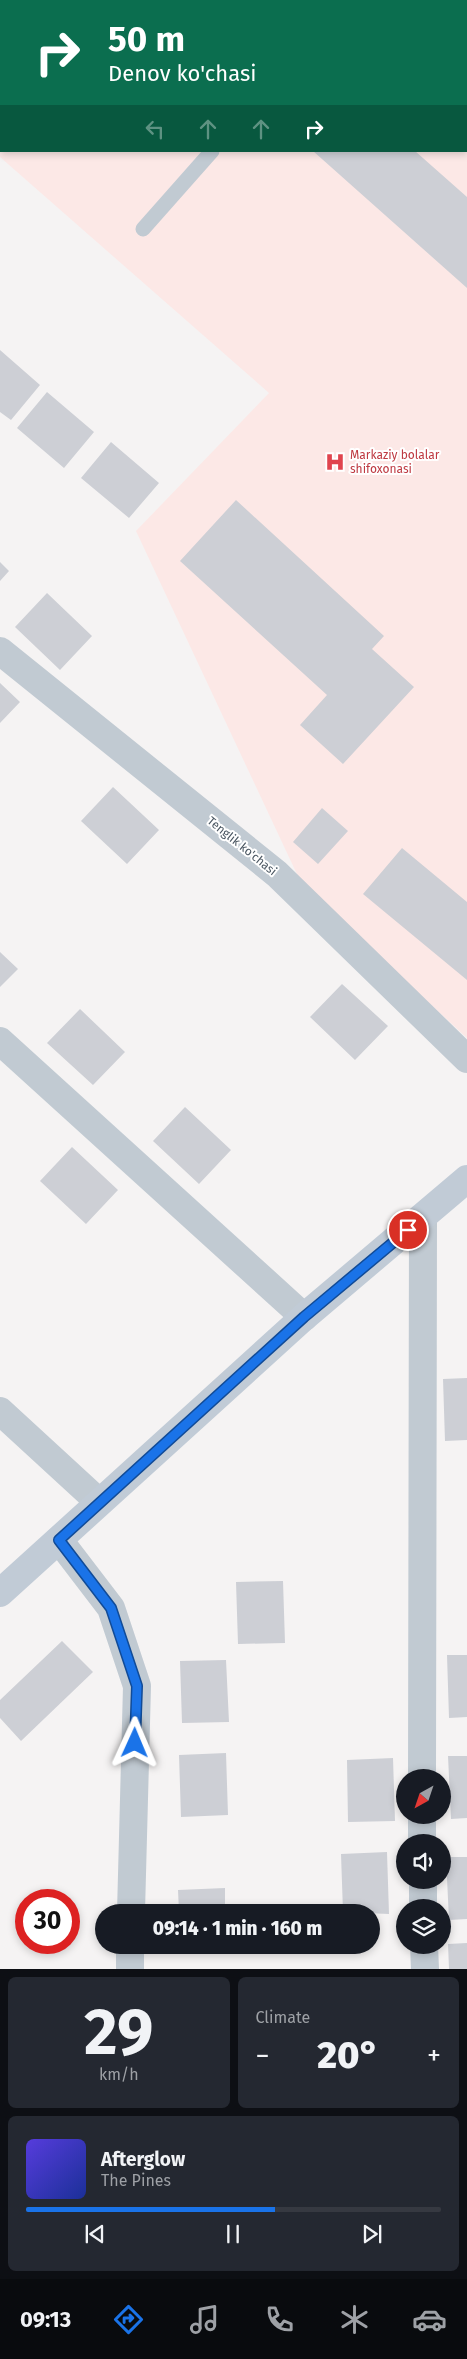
<!DOCTYPE html>
<html lang="en">
<head>
<meta charset="utf-8">
<style>
  body { margin:0; font-family:"Fira Sans",sans-serif; background:#242831; color:#f1f3f6; height:100vh; display:flex; flex-direction:column; font-size:19px; white-space:nowrap }
  * { box-sizing:border-box; margin:0 }
  p { font-size:16px; color:#9ea1a6 }
  .icon { flex:none; width:28px; height:28px; fill:none; stroke:currentColor; stroke-width:2; stroke-linecap:round; stroke-linejoin:round }
  .map { position:relative; height:1969px; overflow:hidden }
  .sheet { display:flex; flex-direction:column; gap:8px; padding:8px; background:#0d0f14; flex:1 }
  .sheet>* { flex:none }
  .banner { position:absolute; left:0px; top:0px; width:468px; height:152px; box-shadow:0 2px 8px #0003; background:#0b6e4f; color:#fff; overflow:hidden }
  .needle { width:32px; rotate:220deg }
  .buttons { position:absolute; left:396px; top:1769px; display:grid; gap:10px }
  .buttons a { display:grid; place-items:center; width:55px; height:55px; border-radius:50%; background:#171b24; box-shadow:0 2px 8px #0003; font-size:25px }
  .speed { position:absolute; left:15px; top:1889px; display:flex; gap:10px; font-size:25px; font-weight:700; text-align:center }
  .speed>* { display:grid; place-content:center; width:65px; height:65px; border-radius:50%; background:#171b24; box-shadow:0 2px 8px #0003; line-height:1 }
  .speed .limit { border:8px solid #d22; background:#fff; color:#111 }
  .pin { position:absolute; display:grid; place-items:center; width:42px; height:42px; color:#fff; margin:-21px; border:2px solid #fff; border-radius:50%; box-shadow:0 1px 5px #0007 }
  .me { position:absolute; width:55px; margin:-28px; rotate:1deg; stroke-linejoin:round; filter:drop-shadow(0 0 4px #0008) }
  .turn { display:flex; align-items:center; gap:18px; height:105px; padding:0 25px; font-size:22px }
  .turn .icon { width:65px; height:65px; stroke-width:2.5 }
  .turn b { display:block; font-size:35px; line-height:42px }
  .lanes { display:flex; align-items:center; height:48px; padding:0 25px; background:#0003; justify-content:center; gap:25px; direction:ltr }
  .lanes .off { opacity:.35 }
  .big { font-size:38px; font-weight:800; line-height:1.1 }
  .sheet .card { flex:1; display:flex; flex-direction:column; justify-content:center; gap:8px; min-width:0; padding:0 18px; border-radius:8px; background:#242831 }
  .sheet .dial { align-items:center; gap:0 }
  .dial b { font-size:65px; line-height:1 }
  .song { display:flex; align-items:center; gap:15px }
  .cover { width:60px; height:60px; border-radius:8px; background:linear-gradient(135deg,hsl(250 70% 55%),hsl(230 70% 35%)) }
  .played { height:5px; border-radius:2px; background:linear-gradient(90deg,#1a73e8 60%,#363941 60%) }
  .keys { display:flex; justify-content:space-around; direction:ltr }
  .heat { display:flex; justify-content:space-between; align-items:center; font-size:28px; direction:ltr }
  .sheet .tiles { flex:1; display:grid; gap:8px; grid-template-columns:1fr 1fr }
  .card:last-child { grid-column:span 2 }
  .trip { position:absolute; left:95px; top:1904px; width:285px; height:50px; border-radius:25px; background:#171b24; box-shadow:0 2px 8px #0003; font-weight:800; line-height:50px; text-align:center }
  .tab-bar { display:flex; height:80px; justify-content:space-around; align-items:center; background:#090b0e; color:#9ea1a6 }
  .tab-bar .icon { width:35px; height:35px }
  .tab-bar .current { color:#1a73e8 }
  .tab-bar b { font-size:22px; color:#f1f3f6 }
  .map>svg:first-child { display:block }
  .medical { fill:#fce8e6; fill-rule:evenodd }
  .building { fill:#cdcfd5 }
  .lines { fill:none; stroke-linecap:round; stroke-linejoin:round }
  .lane { stroke:#c1cad2; stroke-width:15 }
  .street { stroke:#c1cad2; stroke-width:28 }
  .secondary { stroke:#c1cbd6; stroke-width:28 }
  .route-casing { stroke:#114b97; stroke-width:12 }
  .route { stroke:#1a73e8; stroke-width:9 }
  .labels { text-anchor:middle; stroke-width:4; stroke-linejoin:round; paint-order:stroke }
  .health-label { font-size:12px; fill:#be3a42; stroke:#fff; text-anchor:start }
  .street-label { font-size:12px; fill:#4a5661; stroke:#fff }
</style>
</head>
<body>
<div class="map">
<svg width="467" height="1969" viewBox="0 0 467 1969">
  <rect width="100%" height="100%" fill="#f5f3f3"/>
  <path class="medical" d="M0,0H467V1038L303,887L136,531L269,393L0,157ZM1,1H466V151H1Z"/>
  <path class="building" d="M313,151H415L467,197V288Z
    M0,350L40,385L11,420L0,412Z
    M47,392L94,432L64,468L17,428Z
    M111,442L159,483L129,518L81,478Z
    M236,500L384,636L372,649L414,687L343,764L300,725L327,695L180,561Z
    M0,562L9,571L0,581Z
    M47,593L92,636L60,670L15,627Z
    M0,683L20,702L0,723Z
    M113,787L159,830L127,864L81,821Z
    M322,808L348,831L318,864L293,842Z
    M402,848L467,902V980L363,894Z
    M0,952L18,969L0,987Z
    M342,984L388,1026L355,1060L310,1017Z
    M80,1009L125,1052L93,1085L47,1043Z
    M185,1107L231,1150L199,1184L153,1141Z
    M72,1147L118,1190L86,1224L40,1181Z
    M467,1378V1440L445,1441L443,1379Z
    M283,1581L285,1643L238,1644L236,1582Z
    M62,1641L93,1672L21,1741L0,1718V1700Z
    M447,1655H467V1717L449,1718Z
    M226,1660L229,1722L182,1723L180,1661Z
    M226,1753L228,1815L181,1817L179,1755Z
    M448,1756H467V1818L451,1819Z
    M393,1758L395,1821L348,1822L347,1760Z
    M387,1852L389,1914L343,1912L341,1854Z
    M446,1857H467V1919L449,1920Z
    M225,1888V1912H179L178,1890Z
    M467,1943V1969H449L448,1944Z
    M180,1945H226L227,1951L180,1952Z"/>
  <g class="lines">
    <path class="lane" d="M343,1L344,0
      M143,229L212,151"/>
    <path class="street" d="M0,651L277,874L467,1059
      M0,1041L304,1317
      M0,1411L99,1502
      M59,1540L111,1608L137,1686L131,1912
      M422,1778L423,1218
      M422,1842V1815
      M423,1880V1908
      M424,1945L425,1969
      M130,1969V1945"/>
    <path class="secondary" d="M0,1593L304,1317L467,1179"/>
  </g>
  <g class="lines">
    <defs>
      <path id="route" d="M135,1743L137,1686L111,1608L59,1540L304,1317L408,1230"/>
    </defs>
    <use href="#route" class="route-casing"/>
    <use href="#route" class="route"/>
  </g>
  <defs>
    <symbol id="hospital-bare" viewBox="-9 -9 18 18"><path d="M-5-5h3v3.5h4V-5h3V5h-3V1.5h-4V5h-3Z" fill="#e0444e" stroke="#fff" stroke-width="2.5" paint-order="stroke"/></symbol>
  </defs>
  <g fill-rule="evenodd">
    <use href="#hospital-bare" x="321" y="448" width="28" height="28"/>
  </g>
  <g class="labels">
    <g class="health-label">
      <text x="350" y="459">Markaziy bolalar<tspan x="350" dy="14">shifoxonasi</tspan></text>
    </g>
    <g class="street-label">
      <text transform="translate(242 846) rotate(39)" y="4">Tenglik ko'chasi</text>
    </g>
  </g>
</svg>
<div class="buttons">
<a><svg class="needle" viewBox="-14 -14 28 28"><path d="M0-13l5 13h-10z" fill="#e53935"/><path d="M0 13l5-13h-10z" fill="#9ea1a6"/></svg></a>
<a><svg class="icon" aria-label="sound" viewBox="0 0 24 24"><path d="M4 9h4l5-4v14l-5-4H4zM17 9q2 3 0 6"/></svg></a>
<a><svg class="icon" aria-label="layers" viewBox="0 0 24 24"><path d="M12 4l9 5-9 5-9-5zM3 14l9 5 9-5"/></svg></a>
</div>
<div class="speed"><div class="limit">30</div></div>
<div class="pin" style="left:408px;top:1230px;background:#d93025"><svg class="icon" aria-label="arrive" viewBox="0 0 24 24"><path d="M6 21V4h12l-3 4 3 4H6"/></svg></div>
<svg class="me" style="left:135px;top:1743px" viewBox="-20 -20 40 40"><path d="M0-17L14 15 0 8-14 15z" fill="#1a73e8" stroke="#fff" stroke-width="4"/></svg>
<div class="trip">09:14 · 1 min · 160 m</div>
<div class="banner">
<div class="turn"><svg class="icon" aria-label="right" viewBox="0 0 24 24"><path d="M7 20v-9h11M14 6l5 5-5 5"/></svg><div><b>50 m</b>Denov ko'chasi</div></div>
<div class="lanes"><svg class="icon off" aria-label="left" viewBox="0 0 24 24"><path d="M17 20v-9H6M10 6l-5 5 5 5"/></svg><svg class="icon off" aria-label="ahead" viewBox="0 0 24 24"><path d="M12 20V5M6 11l6-6 6 6"/></svg><svg class="icon off" aria-label="ahead" viewBox="0 0 24 24"><path d="M12 20V5M6 11l6-6 6 6"/></svg><svg class="icon" aria-label="right" viewBox="0 0 24 24"><path d="M7 20v-9h11M14 6l5 5-5 5"/></svg></div>
</div>
</div>
<section class="sheet">
<div class="tiles">
<div class="card dial"><b>29</b><p>km/h</p></div>
<div class="card"><p>Climate</p>
<div class="heat"><a>−</a><b class="big">20°</b><a>+</a></div>
</div>
<div class="card">
<div class="song"><i class="cover"></i><div><b>Afterglow</b><p>The Pines</p></div></div>
<div class="played"></div>
<div class="keys"><svg class="icon" aria-label="previous" viewBox="0 0 24 24"><path d="M18 5L8 12l10 7zM5 5v14"/></svg><svg class="icon" aria-label="pause" viewBox="0 0 24 24"><path d="M8 5v14M16 5v14"/></svg><svg class="icon" aria-label="next" viewBox="0 0 24 24"><path d="M6 5l10 7-10 7zM19 5v14"/></svg></div>
</div>
</div>
</section>
<nav class="tab-bar">
<b>09:13</b>
<svg class="icon current" aria-label="directions" viewBox="0 0 24 24"><path d="M12 3l9 9-9 9-9-9zM9 14v-3h6M13 9l2 2-2 2"/></svg>
<svg class="icon" aria-label="music" viewBox="0 0 24 24"><path d="M9 18V5l10-2v13"/><circle cx="6" cy="18" r="3"/><circle cx="16" cy="16" r="3"/></svg>
<svg class="icon" aria-label="phone" viewBox="0 0 24 24"><path d="M5 4h4l2 5-3 2q2 4 5 5l2-3 5 2v4C11 20 4 13 5 4z"/></svg>
<svg class="icon" aria-label="climate" viewBox="0 0 24 24"><path d="M12 3v18M4 7l16 10M4 17L20 7"/></svg>
<svg class="icon" aria-label="car" viewBox="0 0 24 24"><path d="M5 17H2v-5l4-1 3-4h7l3 4 3 1v5h-3M9 17h6M6 11h13"/><circle cx="7" cy="17" r="2"/><circle cx="17" cy="17" r="2"/></svg>
</nav>
</body>
</html>
